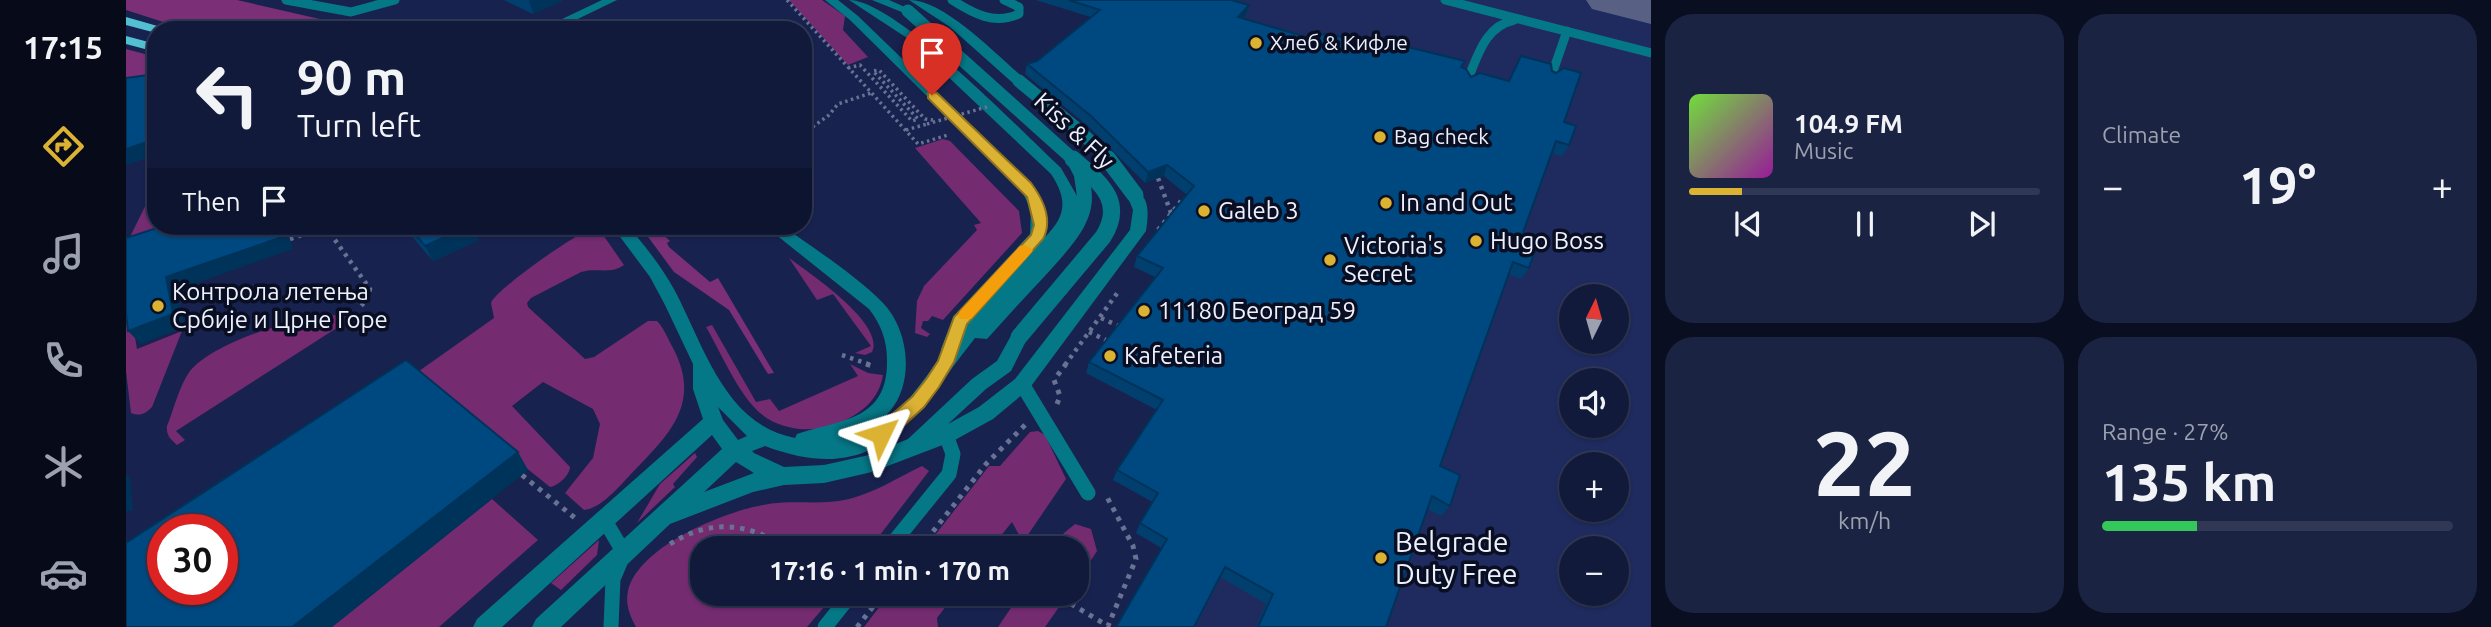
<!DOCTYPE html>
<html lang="en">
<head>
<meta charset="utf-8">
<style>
  body { margin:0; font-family:Ubuntu,sans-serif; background:#1a2342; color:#f1f3f6; height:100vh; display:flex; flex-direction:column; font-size:26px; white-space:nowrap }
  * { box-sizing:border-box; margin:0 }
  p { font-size:23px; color:#9ca1af }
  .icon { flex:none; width:38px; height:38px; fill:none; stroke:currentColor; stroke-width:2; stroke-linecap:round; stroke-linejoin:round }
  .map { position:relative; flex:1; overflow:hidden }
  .drawer { display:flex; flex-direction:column; gap:14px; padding:14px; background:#090e20; width:840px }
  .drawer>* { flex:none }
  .guide { position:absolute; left:21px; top:21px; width:665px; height:214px; border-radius:28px; box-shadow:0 2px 5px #0004,0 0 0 2px #303855; background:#111a3b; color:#f1f3f6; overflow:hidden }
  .needle { width:46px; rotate:5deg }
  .fabs { position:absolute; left:1433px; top:284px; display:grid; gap:14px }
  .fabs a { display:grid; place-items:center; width:70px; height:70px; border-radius:50%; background:#111a3b; box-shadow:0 2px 5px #0004,0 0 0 2px #303855; font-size:35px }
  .speed { position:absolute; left:21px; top:514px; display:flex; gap:14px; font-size:35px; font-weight:700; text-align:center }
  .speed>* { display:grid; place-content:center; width:91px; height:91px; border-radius:50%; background:#111a3b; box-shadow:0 2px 5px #0004,0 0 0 2px #303855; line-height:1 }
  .speed .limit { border:10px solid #d22; background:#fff; color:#111 }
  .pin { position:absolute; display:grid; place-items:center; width:60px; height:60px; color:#fff; margin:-72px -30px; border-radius:50% 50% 50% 0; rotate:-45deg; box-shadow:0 0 7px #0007 }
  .pin .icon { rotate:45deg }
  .me { position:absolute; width:77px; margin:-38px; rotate:49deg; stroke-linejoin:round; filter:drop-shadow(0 0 5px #0008) }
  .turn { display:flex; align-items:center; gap:24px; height:147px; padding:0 35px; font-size:32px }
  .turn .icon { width:91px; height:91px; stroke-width:2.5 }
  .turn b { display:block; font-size:49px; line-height:60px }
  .then { display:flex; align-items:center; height:66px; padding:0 35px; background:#0003; gap:14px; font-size:26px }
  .big { font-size:52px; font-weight:700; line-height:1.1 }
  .drawer .card { flex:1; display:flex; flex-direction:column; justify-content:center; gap:10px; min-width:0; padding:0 24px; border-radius:28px; background:#1a2342 }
  .drawer .dial { align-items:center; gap:0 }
  .dial b { font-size:91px; line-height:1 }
  .song { display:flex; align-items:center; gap:21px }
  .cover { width:84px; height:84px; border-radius:10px; background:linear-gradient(135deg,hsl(100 70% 55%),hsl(300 70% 35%)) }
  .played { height:7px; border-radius:4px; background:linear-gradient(90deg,#dcb233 15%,#303855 15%) }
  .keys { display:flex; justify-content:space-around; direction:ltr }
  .heat { display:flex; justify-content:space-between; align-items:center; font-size:38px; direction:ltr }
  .charge { height:10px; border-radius:5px; background:linear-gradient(90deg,#34c759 27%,#303855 0) }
  .drawer .tiles { flex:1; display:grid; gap:14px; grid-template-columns:repeat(2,1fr) }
  .trip { position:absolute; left:564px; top:536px; width:399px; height:70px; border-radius:28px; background:#111a3b; box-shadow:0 2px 5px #0004,0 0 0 2px #303855; font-weight:700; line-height:70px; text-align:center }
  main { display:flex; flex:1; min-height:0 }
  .dock { display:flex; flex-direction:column; width:126px; justify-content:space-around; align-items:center; background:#070a18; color:#9ca1af }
  .dock .icon { width:49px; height:49px }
  .dock .selected { color:#dcb233 }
  .dock b { font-size:32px; color:#f1f3f6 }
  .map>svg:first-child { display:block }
  .built { fill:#1f2b5e; fill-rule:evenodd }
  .green { fill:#742b70 }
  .forest { fill:#7a2f77 }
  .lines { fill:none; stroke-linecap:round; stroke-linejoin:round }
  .taxiway { fill:#586184; fill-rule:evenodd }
  .path-far2 { stroke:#697292; stroke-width:3.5; stroke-dasharray:2.5 3.5; stroke-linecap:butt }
  .path-far1 { stroke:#697292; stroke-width:4.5; stroke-dasharray:3.5 5; stroke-linecap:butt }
  .path { stroke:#697292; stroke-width:5; stroke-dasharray:4.5 6; stroke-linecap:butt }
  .lane-far1 { stroke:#057887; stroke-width:9 }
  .lane { stroke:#057887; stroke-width:15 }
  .street { fill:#057887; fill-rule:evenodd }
  .primary { fill:#53c0d2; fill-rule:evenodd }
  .path-bridge-far1 { stroke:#697292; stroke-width:3.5; stroke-dasharray:2.5 3.5; stroke-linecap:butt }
  .path-bridge { stroke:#697292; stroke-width:4.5; stroke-dasharray:3.5 5; stroke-linecap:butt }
  .street-bridge-far1 { stroke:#057887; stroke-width:13 }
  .street-bridge { stroke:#057887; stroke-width:17 }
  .wall { fill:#003f6e }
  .shaded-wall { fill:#00335a }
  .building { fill:#004980; stroke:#00335a; stroke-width:2; fill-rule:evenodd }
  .route { fill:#dcb233; stroke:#8f7421; stroke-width:2 }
  .slow { fill:#f59e0b }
  .poi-dot { fill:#dcb233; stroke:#090e22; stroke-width:2.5 }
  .labels { text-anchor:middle; stroke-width:7; stroke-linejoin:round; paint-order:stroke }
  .far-poi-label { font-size:21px; fill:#edf1fd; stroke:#090e22; text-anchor:start }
  .street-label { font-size:24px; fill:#edf1fd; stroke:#090e22 }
  .poi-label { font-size:24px; fill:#edf1fd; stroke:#090e22; text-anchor:start }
  .near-poi-label { font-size:28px; fill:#edf1fd; stroke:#090e22; text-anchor:start }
</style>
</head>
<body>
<main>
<nav class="dock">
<b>17:15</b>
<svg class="icon selected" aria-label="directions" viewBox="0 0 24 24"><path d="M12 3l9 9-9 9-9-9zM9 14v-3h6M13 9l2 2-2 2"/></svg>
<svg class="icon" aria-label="music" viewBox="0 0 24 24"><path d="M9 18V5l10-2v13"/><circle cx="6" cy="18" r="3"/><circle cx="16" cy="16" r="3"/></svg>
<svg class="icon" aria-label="phone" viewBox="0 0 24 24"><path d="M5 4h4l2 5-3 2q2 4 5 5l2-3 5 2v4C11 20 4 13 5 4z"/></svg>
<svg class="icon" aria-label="climate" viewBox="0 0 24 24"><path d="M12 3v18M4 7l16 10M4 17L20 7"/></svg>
<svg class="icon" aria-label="car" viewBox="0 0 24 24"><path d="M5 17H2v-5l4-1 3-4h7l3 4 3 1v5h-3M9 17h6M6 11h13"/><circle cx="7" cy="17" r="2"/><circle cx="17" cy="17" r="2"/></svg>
</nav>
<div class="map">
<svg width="1525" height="627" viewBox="0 0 1525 627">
  <rect width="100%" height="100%" fill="#17224f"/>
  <path class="built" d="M910,0H1525V627H991L1036,549L1010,533L1028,503L987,480L1033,411L960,373L1033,280L1068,192L971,19ZM1446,296H1491V341H1446ZM1446,380H1491V425H1446ZM1446,464H1491V509H1446ZM1446,548H1491V593H1446Z"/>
  <path class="green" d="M663,0H696L719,16L717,30L742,57L722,65Z
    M817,139L824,141L893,211L896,233L817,320L806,316L802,321H797L795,328L804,334L801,337L789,333L791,301L798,286L851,230L848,225L855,223L789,148Z
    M30,184V226H44L0,250V245Z
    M469,227L473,229L498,265C484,275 471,267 455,272L405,298L401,303L402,307L459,359L468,357L522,321H531C538,328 542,339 547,348C577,405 541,436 504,475C494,486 474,509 458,510L439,493L467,458L474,424L467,409L417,382L386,406L444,467C444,475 432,486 424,487L286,376L368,318L365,303C370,289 452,232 469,227Z
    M663,258C682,272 760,324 746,352L739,355L729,353L745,346L707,294L691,300Z
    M0,285L11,349L56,331L26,407C20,413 15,417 5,413L0,371Z
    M231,315L50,431L59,440L51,445C44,439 40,435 41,426C48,409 53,386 64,371C91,338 205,303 244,319L240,321Z
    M586,325L630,402L644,399L653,411L732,376L724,364L742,373L757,375C753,399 737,412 716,422C688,435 648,431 627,406C609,386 594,351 580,327Z
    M912,431L919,435L940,479L897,542L886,522L865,548H799L863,466H874L904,432Z
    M569,453L571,457L547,484L549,487L511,523L534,484Z
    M796,466L803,471L744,548H576V593H710L681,627H510C504,616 499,604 502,591C512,547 597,512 637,505C666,499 695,506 723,499C750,492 771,478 796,466Z
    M366,499L412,540L313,627H206Z
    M949,524L965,529L971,551L950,583V548H927L938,533Z
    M473,540L471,555L435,590L425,583Z
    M764,593H830L811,618L812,627H738Z
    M895,593H943L919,627H872Z"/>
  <path class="forest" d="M0,0H111L242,30H62L0,10Z
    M0,49L30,57V84L0,91Z
    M514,226H528L544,241L541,243L543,247L584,282L592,278L648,373L642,374L603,310L548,272Z"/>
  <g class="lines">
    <path class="taxiway" d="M1460,0H1525V24L1466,9Z"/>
    <path class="path-far2" d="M661,0L792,144L822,135
      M722,68L734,65L786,121L792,119L747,71L753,70L799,119L807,120
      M780,130L801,124
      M677,134L703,115L712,104L745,93"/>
    <path class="path-far1" d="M1032,178L1045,213
      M199,226L244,289L242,298L235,306
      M1032,230L1055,201
      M975,318L995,327
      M963,332L984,342
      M716,355L745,365
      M939,365L992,292"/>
    <path class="path" d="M740,364L750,367
      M931,404L934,396L928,380L940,364
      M396,475L449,518
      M544,544C582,520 622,521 659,548
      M794,548L860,464L900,424
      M927,593L982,626L1010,559L1007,546L981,497
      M731,627L758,593"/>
    <path class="lane-far1" d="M160,0L225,12L269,0
      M826,0C848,14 868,25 893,14V7L878,0
      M1319,0L1525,53
      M1425,77L1441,31
      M1341,81C1352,56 1358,27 1388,20"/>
    <path class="lane" d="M896,384L962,493
      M478,519L498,553L487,579L485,627
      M763,548L823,474L827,454L820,435
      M699,627L726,593"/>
    <path class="street" d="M476,0H491L429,30H413Z
      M699,0H712L732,16L905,183C918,200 926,216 919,237C940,216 942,200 925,174L781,38L723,0C770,0 896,132 935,168L951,196L948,176L939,159L941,156H951C987,208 951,240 917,278C898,298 880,318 861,339L849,338C788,415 755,490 639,446L626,451L628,453L658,467L698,465L743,455L782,439L846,379L871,361L887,332H899L902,337L885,371L860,389L822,424L853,407L889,379L1004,230L1007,210L1001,195L1004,192L1009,190C1025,197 1022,217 1020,231L903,389L867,419L827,441L746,472L698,483L658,485L627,492L544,524L435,627H406L410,619L596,449L586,435L376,627H347L351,619L577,419L567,389V364L539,305L524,277L486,226H502C519,246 536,267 549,291C578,346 599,425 669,438L671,434C715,419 762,421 761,360C761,341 755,324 743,309L639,226H657C687,248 731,276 756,302C783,329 789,381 764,411C752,426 735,433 718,439C764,433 792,388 817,353L815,349L828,316L904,234L905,210L895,189L724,20ZM592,407L621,436L612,440L597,420ZM610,462L628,473L578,492Z
      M746,0H763L788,11L778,13Z
      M783,0C819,0 870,55 898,78V84H888L824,27Z"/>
    <path class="primary" d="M0,17L35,27L37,30H30V33L0,25Z
      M0,36L30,44V52L0,44Z"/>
    <path class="path-bridge-far1" d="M801,124L864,106"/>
    <path class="path-bridge" d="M164,239L203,226"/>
    <path class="street-bridge-far1" d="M782,11L949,161
      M893,81L956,133L984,161"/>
    <path class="street-bridge" d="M982,159L1009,195
      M893,337L977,237C1000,201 973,182 947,159"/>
  </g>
  <path class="wall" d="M378,0H436V1L407,14Z
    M910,0H1105L1123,5L1120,15L1117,18L1180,37L1335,67L1345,77L1382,81L1395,56L1438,122L1443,145L1436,156L1426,153L1394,241L1403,268L1395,279L1382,274L1314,466L1324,506L1315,516L1301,509L1260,627H1130L1140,604L1094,577L1036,548L1010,533L1014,523L1027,502L987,480L991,470L1031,410L960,373L963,362L1029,277L1008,267L1011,256L1061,195L1038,176L1019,183L962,126L899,74L901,64L911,61L965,17Z
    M277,226H346L353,240L307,261Z"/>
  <path class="shaded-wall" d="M403,0H436V1L407,14Z
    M1123,5L1120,15L1108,27L1112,17Z
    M30,139V155L0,165V149Z
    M1041,165L1038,176L1019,183L1022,172Z
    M155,226H159L167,249L51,290L59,327L15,344L2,331L40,277Z
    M343,226H346L353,240L307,261L299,246Z
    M392,452L402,470L206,627H166Z
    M0,474L4,478L7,510L0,512Z"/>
  <path class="building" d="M943,0H1105L1123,5L1112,17L1180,37L1199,34L1264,45L1265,43L1339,61L1335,67L1340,69L1345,77L1354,73L1383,81L1395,56L1425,64L1426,71L1430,73L1438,68L1455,73L1438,122L1450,126L1443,145L1430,141L1394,241L1410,247L1403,268L1387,262L1314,466L1334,475L1324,506L1306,496L1260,627H1132L1147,594L1099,567L1068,627H990L1041,539L1014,523L1032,493L991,470L1037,400L963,362L1037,268L1011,256L1068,186L1041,165L1022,172L965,116L901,64L911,61L974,10Z
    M30,74V139L0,149V78Z
    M37,226H155L159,236L40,277L47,314L2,331L0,313V238Z
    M282,226H343L299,246Z
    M280,360L392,452L166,627H0V543ZM37,530H96V590H37Z"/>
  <path class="route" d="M806,92L811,93L905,183C917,199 927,220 917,239L841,324L828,362L813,387L798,407L762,440L755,442L749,440L746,434L749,429L786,397L801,378L812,361L828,317L905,235L908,225L901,197L802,98V93Z"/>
  <path class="slow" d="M899,245L907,250L905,253L845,319H834L832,315L834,311L894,246Z"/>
  <g class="poi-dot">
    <circle cx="1130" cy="43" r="7"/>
    <circle cx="1254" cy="137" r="7"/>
    <circle cx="1260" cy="203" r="7"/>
    <circle cx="1078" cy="211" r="7"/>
    <circle cx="1350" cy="241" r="7"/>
    <circle cx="1204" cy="260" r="7"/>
    <circle cx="32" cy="306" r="7"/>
    <circle cx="1018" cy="311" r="7"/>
    <circle cx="984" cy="356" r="7"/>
    <circle cx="1255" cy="558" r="7"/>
  </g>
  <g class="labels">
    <g class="far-poi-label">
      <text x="1144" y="50">Хлеб &amp; Кифле</text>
      <text x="1268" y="144">Bag check</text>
    </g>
    <g class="street-label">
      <text transform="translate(948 131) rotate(43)" y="8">Kiss &amp; Fly</text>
    </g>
    <g class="poi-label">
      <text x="1274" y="211">In and Out</text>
      <text x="1092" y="219">Galeb 3</text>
      <text x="1364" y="249">Hugo Boss</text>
      <text x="1218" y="254">Victoria's<tspan x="1218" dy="28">Secret</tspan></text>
      <text x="46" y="300">Контрола летења<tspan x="46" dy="28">Србије и Црне Горе</tspan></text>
      <text x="1032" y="319">11180 Београд 59</text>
      <text x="998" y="364">Kafeteria</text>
    </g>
    <g class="near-poi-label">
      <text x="1269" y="552">Belgrade<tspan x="1269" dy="32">Duty Free</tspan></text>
    </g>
  </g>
</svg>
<div class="fabs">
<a><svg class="needle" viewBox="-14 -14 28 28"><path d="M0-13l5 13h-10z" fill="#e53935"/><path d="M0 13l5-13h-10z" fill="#9ca1af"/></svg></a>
<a><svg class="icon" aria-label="sound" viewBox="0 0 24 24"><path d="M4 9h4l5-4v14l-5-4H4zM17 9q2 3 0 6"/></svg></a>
<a>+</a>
<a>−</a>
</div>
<div class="speed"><div class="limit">30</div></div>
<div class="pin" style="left:806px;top:95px;background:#d93025"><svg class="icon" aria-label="arrive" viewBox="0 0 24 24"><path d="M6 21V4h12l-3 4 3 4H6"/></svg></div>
<svg class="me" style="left:755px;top:434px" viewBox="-20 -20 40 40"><path d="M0-17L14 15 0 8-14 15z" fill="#dcb233" stroke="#fff" stroke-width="4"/></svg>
<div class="trip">17:16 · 1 min · 170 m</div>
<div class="guide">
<div class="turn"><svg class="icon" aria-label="left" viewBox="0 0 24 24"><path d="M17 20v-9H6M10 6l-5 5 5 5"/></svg><div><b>90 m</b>Turn left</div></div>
<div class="then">Then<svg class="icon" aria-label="arrive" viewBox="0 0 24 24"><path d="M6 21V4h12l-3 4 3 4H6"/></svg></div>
</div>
</div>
<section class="drawer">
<div class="tiles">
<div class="card">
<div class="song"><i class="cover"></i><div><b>104.9 FM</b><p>Music</p></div></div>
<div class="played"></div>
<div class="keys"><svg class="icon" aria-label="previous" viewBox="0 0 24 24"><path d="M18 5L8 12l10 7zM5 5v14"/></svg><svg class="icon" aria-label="pause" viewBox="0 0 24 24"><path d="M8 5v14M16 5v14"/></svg><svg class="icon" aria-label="next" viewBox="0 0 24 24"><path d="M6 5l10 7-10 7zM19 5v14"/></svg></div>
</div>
<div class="card"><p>Climate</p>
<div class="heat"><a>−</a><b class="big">19°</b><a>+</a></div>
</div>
<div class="card dial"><b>22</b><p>km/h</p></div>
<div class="card"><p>Range · 27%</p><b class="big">135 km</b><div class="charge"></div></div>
</div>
</section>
</main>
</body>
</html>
